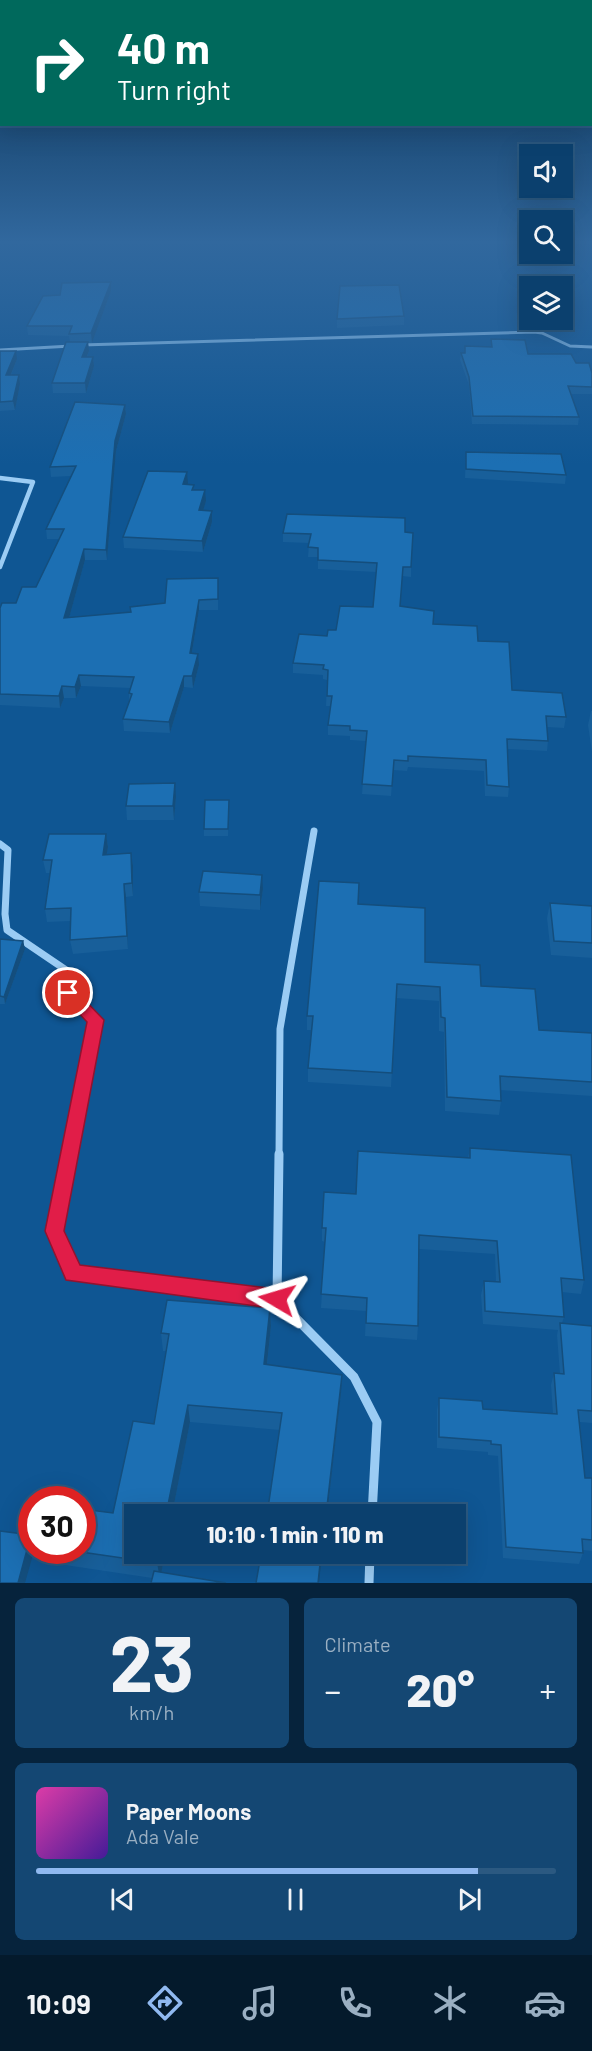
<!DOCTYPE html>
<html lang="en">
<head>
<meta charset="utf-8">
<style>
  body { margin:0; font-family:Barlow,sans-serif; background:#144773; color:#f1f3f6; height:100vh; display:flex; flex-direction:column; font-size:22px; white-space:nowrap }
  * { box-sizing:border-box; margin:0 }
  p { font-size:20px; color:#9aafc2 }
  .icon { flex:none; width:33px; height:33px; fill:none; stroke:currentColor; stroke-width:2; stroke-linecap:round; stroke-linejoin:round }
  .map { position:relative; height:1583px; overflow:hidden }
  .details { display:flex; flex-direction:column; gap:15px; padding:15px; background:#06233c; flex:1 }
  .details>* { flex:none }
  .banner { position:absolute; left:0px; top:0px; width:592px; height:126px; box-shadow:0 6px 24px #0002,0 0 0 2px #2b5981; background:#00695c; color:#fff; overflow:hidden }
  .fabs { position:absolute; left:519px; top:144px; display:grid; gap:12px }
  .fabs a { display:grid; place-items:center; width:54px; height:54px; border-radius:0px; background:#0b406e; box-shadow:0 6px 24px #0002,0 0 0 2px #2b5981; font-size:30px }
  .speed { position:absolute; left:18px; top:1486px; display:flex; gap:12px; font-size:30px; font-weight:700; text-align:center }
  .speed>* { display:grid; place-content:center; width:78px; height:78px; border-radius:50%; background:#0b406e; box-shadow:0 6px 24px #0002,0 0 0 2px #2b5981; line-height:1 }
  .speed .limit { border:9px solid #d22; background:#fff; color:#111 }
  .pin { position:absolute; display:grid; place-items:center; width:51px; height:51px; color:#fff; margin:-26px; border:3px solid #fff; border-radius:50%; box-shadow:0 2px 6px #0007 }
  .me { position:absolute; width:66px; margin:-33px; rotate:277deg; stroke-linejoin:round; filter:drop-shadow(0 0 4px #0008) }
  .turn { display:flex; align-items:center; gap:21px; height:126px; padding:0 18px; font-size:27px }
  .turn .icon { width:78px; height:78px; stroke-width:2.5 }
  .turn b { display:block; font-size:42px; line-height:51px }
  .big { font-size:45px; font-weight:800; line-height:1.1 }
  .details .card { flex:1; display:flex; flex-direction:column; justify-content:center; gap:9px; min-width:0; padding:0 21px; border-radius:9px; background:#144773 }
  .details .dial { align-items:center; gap:0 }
  .dial b { font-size:78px; line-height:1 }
  .song { display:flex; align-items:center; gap:18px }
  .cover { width:72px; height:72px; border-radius:9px; background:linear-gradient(135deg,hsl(320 70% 55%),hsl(260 70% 35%)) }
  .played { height:6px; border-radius:3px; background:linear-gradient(90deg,#90b9f0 85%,#2b5981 85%) }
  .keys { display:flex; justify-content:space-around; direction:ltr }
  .heat { display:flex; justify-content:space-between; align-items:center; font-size:33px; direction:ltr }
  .details .tiles { flex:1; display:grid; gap:15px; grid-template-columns:1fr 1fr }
  .card:last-child { grid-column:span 2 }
  .trip { position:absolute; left:124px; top:1504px; width:342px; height:60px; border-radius:0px; background:#0b406e; box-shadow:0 6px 24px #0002,0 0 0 2px #2b5981; font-weight:800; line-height:60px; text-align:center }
  .tab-bar { display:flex; height:96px; justify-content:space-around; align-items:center; background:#041a2c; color:#9aafc2 }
  .tab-bar .icon { width:42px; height:42px }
  .tab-bar .active { color:#90b9f0 }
  .tab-bar b { font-size:27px; color:#f1f3f6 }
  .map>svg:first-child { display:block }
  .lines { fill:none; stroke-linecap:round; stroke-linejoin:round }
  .minor-far3 { stroke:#9bccf4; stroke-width:3 }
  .minor-far2 { stroke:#9bccf4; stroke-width:4.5 }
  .minor-far1 { stroke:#9bccf4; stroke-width:7 }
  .minor { stroke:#9bccf4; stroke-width:9 }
  .wall { fill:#185f9a }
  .shaded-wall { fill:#144e7d }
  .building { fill:#1c6fb3; stroke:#144e7d; stroke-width:1.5 }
  .route { fill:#e11d48; stroke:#92132f; stroke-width:1.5 }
</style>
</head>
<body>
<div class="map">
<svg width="592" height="1583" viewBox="0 0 592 1583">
  <rect width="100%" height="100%" fill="#0f5693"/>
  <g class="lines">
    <path class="minor-far3" d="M81,345L534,332L542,333L570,346L592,347
      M0,350L71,346"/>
    <path class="minor-far2" d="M0,478L33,482L0,567"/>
    <path class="minor-far1" d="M0,844L8,850L5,914L7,930L66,970L68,993L95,1020L69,1156
      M279,1156L280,1029L314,831"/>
    <path class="minor" d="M70,1154L55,1231L73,1273L277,1299
      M279,1154L277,1299L354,1377L377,1422L372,1515
      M369,1583L370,1554"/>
  </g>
  <path class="wall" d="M111,282V291L92,343H88L89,351L87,357H93L94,366L86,393H53L52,383L70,342L69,336L28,335L27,326L60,295Z
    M404,316V325L337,328V319Z
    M491,339L528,354L576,363L592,373V394H571L579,417L578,425L472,424L469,385L460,360L461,353H464L465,346L491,347Z
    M0,351L17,359L11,375H19L20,384L15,410L0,411Z
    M125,405L126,414L116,451L107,560H85L69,618L130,612L165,603L218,578V610H199L192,653L199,665L193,688L184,687L170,733L124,731L123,719L129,702V693L130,688L81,686L76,698H64L60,708L0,705V608L16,603L36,587L59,539H47L46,529L71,476L51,477L50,467Z
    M466,452L566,475L565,484L465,478Z
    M188,483L187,484L206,501L203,510L212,511V522L203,552L124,548L123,537Z
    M405,532L411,567V577L402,576L400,606L433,624L478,641L512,690L566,717L564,728L547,727L548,741L547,751L508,749L509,787L508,797L485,796L484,771L408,767L407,771L393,770L391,796L362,794L366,741L350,740V736L328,735V725L330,706H326L327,680L323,679V675L293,673V663L336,630L373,607L376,572L318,569V557H308L309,543L283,542V533Z
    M591,711H592V752L588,725Z
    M176,797L174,820H127L126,806Z
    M229,800L228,836H204V829Z
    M106,834L108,847L106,855L131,853L133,866V896L126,897L128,949L73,954L70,940L71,921L47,922L45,909L50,873H46L43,860Z
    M263,889L260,910L200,906L199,892Z
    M550,903L592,906V958L551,955L547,918Z
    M358,904L425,962L481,986L539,1030L592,1033V1096L500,1090L501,1101L499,1115L445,1111L444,1032L439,1031V1001L396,998L391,1087L308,1082V1068L312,1030H307V1016Z
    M0,939L23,941L25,949L5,1004H0Z
    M470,1148L584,1280L581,1294L562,1292L564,1317L562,1323L592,1326V1423L580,1422L585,1478H592V1551L583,1550V1553L579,1564L503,1558L498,1456L488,1455V1452L437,1448V1410L439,1398L483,1409L553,1414L551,1385L554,1373L560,1374L557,1335L558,1330L483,1324L481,1295L484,1281L496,1282L495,1254L419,1249L418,1326L417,1340L365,1336L366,1311L321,1308L325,1242L322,1241V1228L356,1194L468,1158Z
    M270,1308L271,1326L267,1365L341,1393L327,1515H267L280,1430L190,1422L172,1515H135L165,1554L161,1573L152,1578L45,1562L42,1551H82L113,1513L154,1424L166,1351H163L161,1333Z"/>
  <path class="shaded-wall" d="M111,282V291L92,343L91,333Z
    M88,342L89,351L83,366L82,357Z
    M16,351L17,359L7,384L6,375Z
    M93,357L94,366L86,393L85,383Z
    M19,375L20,384L15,410L13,401Z
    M125,405L126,414L116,451L107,560L106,550L115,441Z
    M187,472L188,483L184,495L183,484Z
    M205,490L206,501L200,521L199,510Z
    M212,511V522L203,552L202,541Z
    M84,549L85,560L66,629L64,618Z
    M199,600V610L190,664V653Z
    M198,654L199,665L193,688L192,676Z
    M79,675L81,686L76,698L75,687Z
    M184,676V687L170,733L169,722Z
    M62,686L64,698L60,708L59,696Z
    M175,783L176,797L174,820L173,806Z
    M106,834L108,847L104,868L103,855Z
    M131,853L133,866V896L132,883Z
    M262,875L263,889L260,910V895Z
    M124,884L126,897L128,949L127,936Z
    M23,941L25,949L5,1004L4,997Z
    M270,1308L271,1326L265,1382L264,1364Z
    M342,1375L341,1393L327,1515H326Z
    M188,1405L190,1422L172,1515H166Z
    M31,1535L32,1551H34L25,1583H18Z
    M159,1554H165L160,1579L157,1563Z
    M321,1554H322L319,1583H318Z"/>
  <path class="building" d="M111,282L91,333L69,334L72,326H27L43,296L60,295L62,283Z
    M399,285L404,316L337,319L340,286Z
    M491,339L525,340L528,354H571L576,363H589L592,373V387L568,386L579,417L473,416L469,377L461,353H465V346L492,347Z
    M66,342H88L82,357H93L85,383H52Z
    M0,351H16L6,375H19L13,401L0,402Z
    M75,402L125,405L115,441L106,550L84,549L64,618L131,612L130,607L165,603L167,579L218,578V599L199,600L190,653L198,654L192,676H184L169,722L123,719L132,694L129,693L134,677L79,675L75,687L62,686L59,696L0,694V608L2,603H16L22,587H36L64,529H46L76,466L50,467Z
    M466,452L561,454L566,475L466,469Z
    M148,471L187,472L183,484L194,485L192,490H205L199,510L212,511L202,541L123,537Z
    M287,514L405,518V532L413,533L411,567H403L400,606L434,611L433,624L477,626L478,641L509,642L512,690L562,693L566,717L546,716L548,741L507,739L509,787L487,785L486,760L408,756V761L394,760L392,786L362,784L367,731L350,730V726L328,725L332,696H327L328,670L323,669L324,665L293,663L299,634L327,636L328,630H336L340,606L373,607L377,563L318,560V548L308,547L311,534L283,533Z
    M175,783L173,806H126L129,784Z
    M205,800H229L228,829H204Z
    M49,834H106L103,855L131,853L132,883L124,884L127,936L70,940L71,908L45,909L52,860H43Z
    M203,871L262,875L260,895L199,892Z
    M319,881L359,883L358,904L425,908V962L480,965L481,986L535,989L539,1030L592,1033V1082L500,1076L501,1101L447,1097L445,1018L441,1017L440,987L397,984L392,1073L308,1068L313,1016H307Z
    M550,903L592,906V943L554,941Z
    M0,939L23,941L4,997L0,996Z
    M470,1148L571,1155L584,1280L561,1278L564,1317L485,1311L484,1281L500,1282L497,1241L419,1235L418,1326L366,1323L367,1298L321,1294L326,1228H322L324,1192L356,1194L358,1151L470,1158Z
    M167,1300L270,1308L264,1364L342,1375L326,1515H267L282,1413L188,1405L166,1515H135V1554H159L157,1563L74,1551H82V1509L113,1513L133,1421L154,1424L169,1334L161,1333Z
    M560,1323L592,1326V1411L578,1410L585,1478H592V1540L582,1539L583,1553L506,1547L501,1445L491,1444V1441L439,1437V1398L482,1401L483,1409L557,1414L554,1373L564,1374Z
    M0,1531L31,1535L18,1583H0Z
    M261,1554H321L318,1583H256Z
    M154,1571L226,1583H151Z"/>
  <linearGradient id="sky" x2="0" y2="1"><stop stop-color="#082f51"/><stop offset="0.52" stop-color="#31689e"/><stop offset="1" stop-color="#31689e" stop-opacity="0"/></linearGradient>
  <rect width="592" height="465" fill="url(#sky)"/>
  <path class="route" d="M68,987L74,989L104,1020L64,1231L80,1265L277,1289L284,1292L287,1299L284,1306L277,1309L66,1280L45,1231L87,1022L60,993L62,989Z"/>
</svg>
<div class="fabs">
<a><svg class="icon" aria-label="sound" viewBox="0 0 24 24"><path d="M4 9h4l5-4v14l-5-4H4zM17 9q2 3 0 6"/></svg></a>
<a><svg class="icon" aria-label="search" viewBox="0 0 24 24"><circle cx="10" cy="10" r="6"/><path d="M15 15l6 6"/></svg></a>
<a><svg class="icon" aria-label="layers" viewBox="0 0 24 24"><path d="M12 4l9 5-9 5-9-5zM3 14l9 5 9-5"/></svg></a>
</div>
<div class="speed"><div class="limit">30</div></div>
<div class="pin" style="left:68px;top:993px;background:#d93025"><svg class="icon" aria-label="arrive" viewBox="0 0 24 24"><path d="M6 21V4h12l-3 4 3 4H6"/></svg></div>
<svg class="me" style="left:277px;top:1299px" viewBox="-20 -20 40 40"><path d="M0-17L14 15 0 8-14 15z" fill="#e11d48" stroke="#fff" stroke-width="4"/></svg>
<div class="trip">10:10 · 1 min · 110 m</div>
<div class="banner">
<div class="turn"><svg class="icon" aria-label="right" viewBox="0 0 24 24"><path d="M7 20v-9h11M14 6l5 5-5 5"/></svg><div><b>40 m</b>Turn right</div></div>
</div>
</div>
<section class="details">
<div class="tiles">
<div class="card dial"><b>23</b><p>km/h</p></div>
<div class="card"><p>Climate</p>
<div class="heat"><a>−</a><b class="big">20°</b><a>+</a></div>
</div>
<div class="card">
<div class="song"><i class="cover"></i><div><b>Paper Moons</b><p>Ada Vale</p></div></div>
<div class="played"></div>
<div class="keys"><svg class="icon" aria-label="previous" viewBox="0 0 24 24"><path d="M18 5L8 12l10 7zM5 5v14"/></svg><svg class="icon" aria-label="pause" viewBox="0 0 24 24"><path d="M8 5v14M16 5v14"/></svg><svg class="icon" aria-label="next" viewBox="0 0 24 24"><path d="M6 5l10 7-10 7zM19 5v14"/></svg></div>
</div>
</div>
</section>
<nav class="tab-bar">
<b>10:09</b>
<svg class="icon active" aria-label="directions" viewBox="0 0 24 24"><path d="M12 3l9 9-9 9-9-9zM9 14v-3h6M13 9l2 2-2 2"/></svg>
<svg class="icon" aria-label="music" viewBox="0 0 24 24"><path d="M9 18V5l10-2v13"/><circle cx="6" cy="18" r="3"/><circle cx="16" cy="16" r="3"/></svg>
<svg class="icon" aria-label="phone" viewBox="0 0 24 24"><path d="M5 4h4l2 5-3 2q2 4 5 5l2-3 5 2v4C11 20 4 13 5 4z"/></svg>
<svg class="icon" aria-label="climate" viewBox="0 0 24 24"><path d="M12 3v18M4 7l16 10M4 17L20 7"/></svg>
<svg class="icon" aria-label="car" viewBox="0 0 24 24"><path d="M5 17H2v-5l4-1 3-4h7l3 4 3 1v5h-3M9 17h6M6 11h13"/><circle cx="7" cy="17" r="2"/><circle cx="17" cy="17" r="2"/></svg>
</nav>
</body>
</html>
